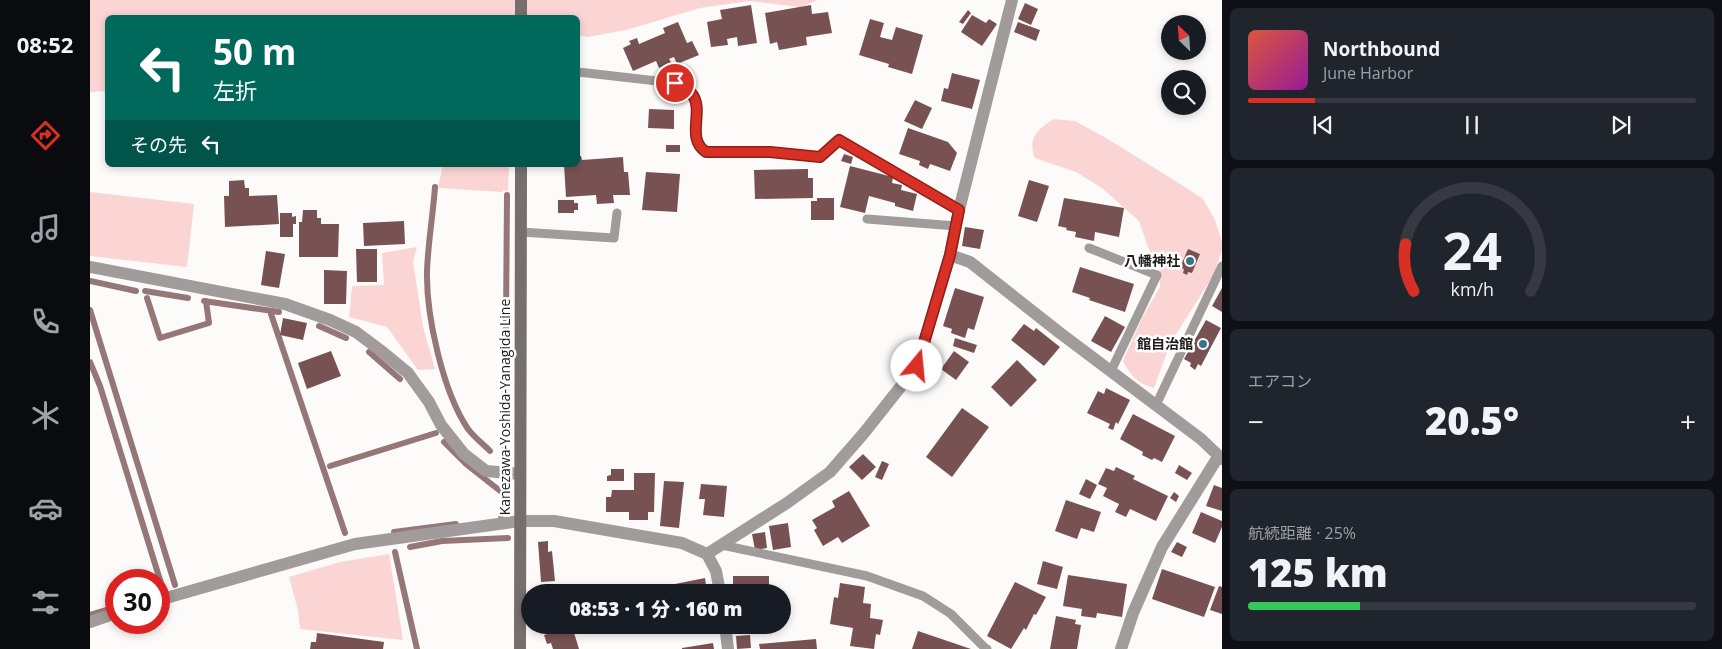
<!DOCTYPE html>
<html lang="ja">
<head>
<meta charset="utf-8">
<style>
  body { margin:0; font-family:"Open Sans","Noto Sans JP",sans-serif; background:#20242c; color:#f1f3f6; height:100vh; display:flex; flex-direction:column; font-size:19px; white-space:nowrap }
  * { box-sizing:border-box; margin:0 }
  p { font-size:16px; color:#9ea1a6 }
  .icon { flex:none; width:28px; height:28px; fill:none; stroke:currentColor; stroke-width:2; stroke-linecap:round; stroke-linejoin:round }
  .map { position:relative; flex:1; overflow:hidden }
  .sheet { display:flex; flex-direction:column; gap:8px; padding:8px; background:#0d0f14; width:500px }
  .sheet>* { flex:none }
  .top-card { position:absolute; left:15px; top:15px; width:475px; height:152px; border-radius:8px; box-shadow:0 2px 8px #0003; background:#00695c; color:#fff; overflow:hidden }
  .needle { width:32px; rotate:335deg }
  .tools { position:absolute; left:1071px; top:15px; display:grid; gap:10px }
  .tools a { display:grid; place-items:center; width:45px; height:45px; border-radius:50%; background:#171b24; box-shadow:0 2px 8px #0003; font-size:25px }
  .speed { position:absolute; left:15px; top:569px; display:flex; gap:10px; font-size:25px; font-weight:700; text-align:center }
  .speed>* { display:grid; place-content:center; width:65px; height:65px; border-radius:50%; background:#171b24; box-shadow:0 2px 8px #0003; line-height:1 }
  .speed .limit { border:8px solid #d22; background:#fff; color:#111 }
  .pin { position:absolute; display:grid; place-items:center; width:42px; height:42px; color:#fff; margin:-21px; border:2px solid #fff; border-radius:50%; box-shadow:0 1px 5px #0007 }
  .me { position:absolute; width:55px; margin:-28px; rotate:17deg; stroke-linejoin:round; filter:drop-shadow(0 0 4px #0008) }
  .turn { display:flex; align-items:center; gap:18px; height:105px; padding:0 25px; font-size:22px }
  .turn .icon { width:65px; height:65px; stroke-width:2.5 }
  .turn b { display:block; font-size:35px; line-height:42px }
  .then { display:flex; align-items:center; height:48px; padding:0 25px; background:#0003; gap:10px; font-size:19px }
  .big { font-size:38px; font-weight:800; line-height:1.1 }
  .sheet .card { flex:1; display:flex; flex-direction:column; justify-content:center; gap:8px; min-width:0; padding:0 18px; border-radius:8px; background:#20242c }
  .sheet .dial { align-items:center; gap:0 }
  .dial svg { height:130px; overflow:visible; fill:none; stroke:#363941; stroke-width:7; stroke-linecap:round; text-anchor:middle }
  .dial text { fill:#f1f3f6; stroke:none }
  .song { display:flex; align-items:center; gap:15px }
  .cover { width:60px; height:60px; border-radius:8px; background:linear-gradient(135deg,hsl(10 70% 55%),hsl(300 70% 35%)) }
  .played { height:5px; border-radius:2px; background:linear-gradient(90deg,#d93025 15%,#363941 15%) }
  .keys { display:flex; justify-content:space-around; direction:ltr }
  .heat { display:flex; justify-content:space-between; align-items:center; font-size:28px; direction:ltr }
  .charge { height:8px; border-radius:4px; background:linear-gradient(90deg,#34c759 25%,#363941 0) }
  .trip { position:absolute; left:431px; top:584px; width:270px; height:50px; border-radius:25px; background:#171b24; box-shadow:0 2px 8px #0003; font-weight:800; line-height:50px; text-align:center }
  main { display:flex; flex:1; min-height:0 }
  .menu { display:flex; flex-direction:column; width:90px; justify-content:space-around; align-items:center; background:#090b0e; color:#9ea1a6 }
  .menu .icon { width:35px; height:35px }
  .menu .current { color:#d93025 }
  .menu b { font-size:22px; color:#f1f3f6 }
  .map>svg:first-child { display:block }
  .green { fill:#fbd4d4 }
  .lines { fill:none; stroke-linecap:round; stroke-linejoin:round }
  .stream { stroke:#967777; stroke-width:6 }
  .building { fill:#785252 }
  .service { stroke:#a29b9b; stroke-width:9 }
  .minor { stroke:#a29b9b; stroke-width:12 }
  .secondary { stroke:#776e6e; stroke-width:12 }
  .route-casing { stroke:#8d1f18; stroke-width:12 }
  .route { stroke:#d93025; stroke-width:9 }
  .poi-dot { fill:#39738c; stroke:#fff; stroke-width:2 }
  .labels { text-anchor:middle; stroke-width:5; stroke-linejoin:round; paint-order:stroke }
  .poi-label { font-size:14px; font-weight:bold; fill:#201b1b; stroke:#fff; text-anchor:end }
  .street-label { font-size:14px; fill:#201b1b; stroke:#fff }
</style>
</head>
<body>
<main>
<nav class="menu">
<b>08:52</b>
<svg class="icon current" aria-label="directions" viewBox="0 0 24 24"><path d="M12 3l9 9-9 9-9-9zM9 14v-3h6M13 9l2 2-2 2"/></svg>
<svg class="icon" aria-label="music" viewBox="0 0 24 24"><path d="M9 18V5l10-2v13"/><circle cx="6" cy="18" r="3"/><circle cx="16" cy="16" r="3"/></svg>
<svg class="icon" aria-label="phone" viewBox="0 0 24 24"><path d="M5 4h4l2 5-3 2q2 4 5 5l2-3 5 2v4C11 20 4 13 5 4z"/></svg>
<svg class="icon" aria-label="climate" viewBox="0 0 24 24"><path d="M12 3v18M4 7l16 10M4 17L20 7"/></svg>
<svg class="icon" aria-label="car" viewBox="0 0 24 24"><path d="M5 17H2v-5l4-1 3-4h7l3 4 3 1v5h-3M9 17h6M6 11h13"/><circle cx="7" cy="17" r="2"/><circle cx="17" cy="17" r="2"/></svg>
<svg class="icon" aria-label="filters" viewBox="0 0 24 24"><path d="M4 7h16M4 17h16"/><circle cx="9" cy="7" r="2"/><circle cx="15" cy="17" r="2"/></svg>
</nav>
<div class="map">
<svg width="1132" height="649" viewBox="0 0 1132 649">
  <rect width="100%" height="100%" fill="#fdfafa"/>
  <path class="green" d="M0,0H728L710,7L660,1L610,8L536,30L498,37L488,35V18H18L17,91L0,92Z
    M964,119L985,121L1016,138L1092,185L1113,199L1125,220L1132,242V250L1124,274L1080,344L1064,388C1048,384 1040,375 1033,361L1052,318L1070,287V271L1058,247L1049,221L1012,188L986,172L945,158C937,138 948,129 964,119Z
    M353,165H419L418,191L413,190V192L348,188Z
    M0,192L104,204L97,267L0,256Z
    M327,247L323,261L333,327L345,369L328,370L297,327L259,317L262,286L294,285L292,253Z
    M299,554L313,640L210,629L208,610L199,577L250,562Z"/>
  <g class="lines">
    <path class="stream" d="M345,187C343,215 338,243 337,271C336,316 353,392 378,429C384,437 393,444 400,451
      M0,281L46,291
      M55,291L98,298
      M57,298L70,338L119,323L116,301
      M114,301L189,312
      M0,310L85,585
      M181,314L255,533
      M229,326L256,338
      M279,352L310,379
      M0,362L10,386L74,593L69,594
      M354,442L376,464L414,494L417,500L411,516
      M415,450L417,195
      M240,466L346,433
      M304,532L366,524
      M320,547L352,541L418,538
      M305,552L327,649
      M0,615L26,607"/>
  </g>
  <path class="building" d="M935,3L948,9L941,25L928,19Z
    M661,5L667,43L648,46L647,37L637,39L638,45L621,47L617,22L632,19L630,10Z
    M721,5L722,14L738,12L742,33L716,37L717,45L689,50L687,42L680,44L675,13Z
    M878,10L881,13L873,24L869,22Z
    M882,15L896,23L899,19L907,24L892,46L871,32Z
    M780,19L794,23L790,37L802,40L806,27L833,35L822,74L798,67L799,64L769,55Z
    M588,22L597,43L602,41L609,55L587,64L584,57L579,59L581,62L569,68L566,61L543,71L533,48L541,44L539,41L547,38L549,44L575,33L573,28Z
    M928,22L950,30L946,41L924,32Z
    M862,73L890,80L882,109L851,101L854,88L858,89Z
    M825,100L842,108L832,129L814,121Z
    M559,109L584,110V129L558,128Z
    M818,128L858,142L867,153L860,171L840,164L838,169L829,165L830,161L809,154Z
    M576,145H590V152H576Z
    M754,154L763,157L761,164L751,161Z
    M488,156H491L492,160L533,157L534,172H538L540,195H523L524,203L507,204L506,195L476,197L474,165H488Z
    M760,166L803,177L802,183L812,185L811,190L827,194L823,211L805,206V203L779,196L775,213L750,207Z
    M718,169V178H723V198L665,199L664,170Z
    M556,172L590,174L587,212L552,210Z
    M154,180L155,188H159V196L187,195L189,224L135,227L134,196H139V181Z
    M939,180L959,186L947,222L928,216Z
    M727,198H744V220H721V201H727Z
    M974,198L1034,208L1029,237L1005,232L1004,241L985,237L986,232L976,230L977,228L968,226Z
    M468,200H484V203H488V210H484V213H468Z
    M213,210H227V218H231V224H249L248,257H209V222H212Z
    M190,213H202V217L206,216V224H203V237H190Z
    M314,221L315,244L274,246L273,223Z
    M875,227L894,230L890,249L872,246Z
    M266,249H287V282H267Z
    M1098,249L1110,254L1102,273L1098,272L1097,275L1093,273L1094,269L1090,268Z
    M176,251L195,254L189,288L171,285Z
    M990,267L1044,284L1035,312L999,300L1000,298L982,292Z
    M234,270L257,271L256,304H234Z
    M865,288L894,297L884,330L878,328L875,338L861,333L862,329L853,326Z
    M1132,288V312L1122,306Z
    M1015,316L1035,327L1021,352L1001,341Z
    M193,318L217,323L213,340L190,335Z
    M1116,320L1131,328L1111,366L1108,364L1105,370L1100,366L1101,363L1094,359Z
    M934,324L944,331L946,328L970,347L954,366L921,340Z
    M865,338L887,345L884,353L863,346Z
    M241,351L251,376L217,389L208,363Z
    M864,351L879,362L866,380L851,369Z
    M927,360L947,380L921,407L901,387Z
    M1016,388L1040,400L1028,424L1026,422L1023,430L1018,428L1020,424L997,413L1008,391L1014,394Z
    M872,408L899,427L862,477L836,457Z
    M1043,414L1085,436L1072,462L1064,458L1062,460L1052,455L1053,452L1030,439Z
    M773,454L786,467L772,480L759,467Z
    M792,461L799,464L792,480L785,477Z
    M1089,465L1102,473L1097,480L1085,473Z
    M1026,467L1045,476L1043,479L1078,496L1066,521L1040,509L1036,517L1025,512L1029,504L1013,496L1017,488L1008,484L1016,468L1024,471Z
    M521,469H534V481H517V476L521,475Z
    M544,473H565L564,512H558V520H539V512H516V497H521L522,490H544Z
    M996,479L1007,485L1000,499L989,494Z
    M574,481L594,482L589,528L570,526Z
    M611,484L637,486L634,517L613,515L615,499H609Z
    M1124,485L1132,488V511L1116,506Z
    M759,491L780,526L752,543L748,537L733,546L724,530L727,528L722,520L745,507L742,501Z
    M1084,492L1089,496L1086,502L1080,498Z
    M976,500L1011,512L1004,532L991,528L987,539L965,531Z
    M1111,512L1132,521V527L1125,543L1102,533Z
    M698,523L701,547L683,550L679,526Z
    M675,532L677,548L665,550L662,534Z
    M458,541V552L462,551L465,581L451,582L448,542Z
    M1087,542L1097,547L1092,557L1081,552Z
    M953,561L973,567L967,589L947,584Z
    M1072,569L1125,587L1114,617L1062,599Z
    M978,575L1037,584L1032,617L1007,613L1006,618L991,616L992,609L973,606Z
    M643,576H679V592H643Z
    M615,578L617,592H555V590Z
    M925,582L956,597L946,615L944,614L936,630L934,628L921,649L897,636Z
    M750,583L775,587L773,603L781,604L780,618L793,620L790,635L786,634L784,649L760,646L763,628L740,624L744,597L748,598Z
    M1129,586L1132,587V614L1120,610Z
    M474,587V592H452V589Z
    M966,616L986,620L985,624L991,625L987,649H960Z
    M531,625H553V626L532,630Z
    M482,626L489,649H463L461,643L457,644L454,635Z
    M828,631L881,649H822Z
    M227,633L294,642L293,649H220L221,642H226Z
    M660,635L661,648L647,649L646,636Z
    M726,639L727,649H670L669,644Z
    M623,643L624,649H592V648Z"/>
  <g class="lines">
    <path class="service" d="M488,72L585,83C590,86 598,89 602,94C615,110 595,138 616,152H680L730,157L749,140L869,210
      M777,219L866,226
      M431,232L524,238L527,213
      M999,248L1067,275L1021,371
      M1066,405L1132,266
      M632,545L777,576L833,596L861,614L895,648L897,649"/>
    <path class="minor" d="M860,255L880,262L970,333L1111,439L1132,459
      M0,267L195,304L240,320L266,332L290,350L318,373L339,402L351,425L374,454L396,471L430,474
      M617,554L697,503L740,472L774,433L827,366L860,255L869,210L922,0
      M69,600L265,544L430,521H464L592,543L617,554L626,571L630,592
      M0,622L26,613
      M635,625L638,649
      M1031,649L1043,613L1072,547L1128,457"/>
    <path class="secondary" d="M431,18V0
      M430,649L431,165"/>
  </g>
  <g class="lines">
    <defs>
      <path id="route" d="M585,83C590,86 598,89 602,94C615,111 595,138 616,152H680L730,157L749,140L869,210L860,255L827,366"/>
    </defs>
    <use href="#route" class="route-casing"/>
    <use href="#route" class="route"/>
  </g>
  <g class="poi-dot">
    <circle cx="1100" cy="261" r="5"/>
    <circle cx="1113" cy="344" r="5"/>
  </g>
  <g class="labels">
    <g class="poi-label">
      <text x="1090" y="266">八幡神社</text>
      <text x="1103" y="349">館自治館</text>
    </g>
    <g class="street-label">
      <text transform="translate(415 407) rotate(-90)" y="5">Kanezawa-Yoshida-Yanagida Line</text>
    </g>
  </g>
</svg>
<div class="tools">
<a><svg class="needle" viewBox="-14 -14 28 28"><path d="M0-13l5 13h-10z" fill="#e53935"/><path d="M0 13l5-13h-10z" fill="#9ea1a6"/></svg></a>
<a><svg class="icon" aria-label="search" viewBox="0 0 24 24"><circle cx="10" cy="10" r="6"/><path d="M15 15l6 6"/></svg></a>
</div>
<div class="speed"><div class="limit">30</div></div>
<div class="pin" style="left:585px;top:83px;background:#d93025"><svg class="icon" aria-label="arrive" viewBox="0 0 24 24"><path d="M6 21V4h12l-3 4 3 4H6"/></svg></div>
<svg class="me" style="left:827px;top:366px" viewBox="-20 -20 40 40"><circle r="19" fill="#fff"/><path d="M0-13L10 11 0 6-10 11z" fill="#d93025"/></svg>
<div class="trip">08:53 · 1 分 · 160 m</div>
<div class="top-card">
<div class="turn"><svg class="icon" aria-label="left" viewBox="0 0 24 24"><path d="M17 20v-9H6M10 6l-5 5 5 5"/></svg><div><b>50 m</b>左折</div></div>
<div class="then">その先<svg class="icon" aria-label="left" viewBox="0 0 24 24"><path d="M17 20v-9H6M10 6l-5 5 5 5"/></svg></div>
</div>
</div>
<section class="sheet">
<div class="card">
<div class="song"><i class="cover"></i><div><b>Northbound</b><p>June Harbor</p></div></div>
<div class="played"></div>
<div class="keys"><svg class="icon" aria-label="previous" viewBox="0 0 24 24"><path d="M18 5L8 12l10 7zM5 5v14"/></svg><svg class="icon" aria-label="pause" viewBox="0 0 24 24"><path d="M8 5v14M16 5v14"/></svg><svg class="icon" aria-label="next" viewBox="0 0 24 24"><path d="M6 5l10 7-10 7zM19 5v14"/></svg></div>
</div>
<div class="card dial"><svg viewBox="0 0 100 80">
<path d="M14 69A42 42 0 1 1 86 69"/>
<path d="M14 69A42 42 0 0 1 9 40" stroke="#d93025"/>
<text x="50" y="56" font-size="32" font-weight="700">24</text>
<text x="50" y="72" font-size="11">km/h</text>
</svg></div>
<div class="card"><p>エアコン</p>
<div class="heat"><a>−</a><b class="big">20.5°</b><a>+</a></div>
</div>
<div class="card"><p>航続距離 · 25%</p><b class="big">125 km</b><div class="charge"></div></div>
</section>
</main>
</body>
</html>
